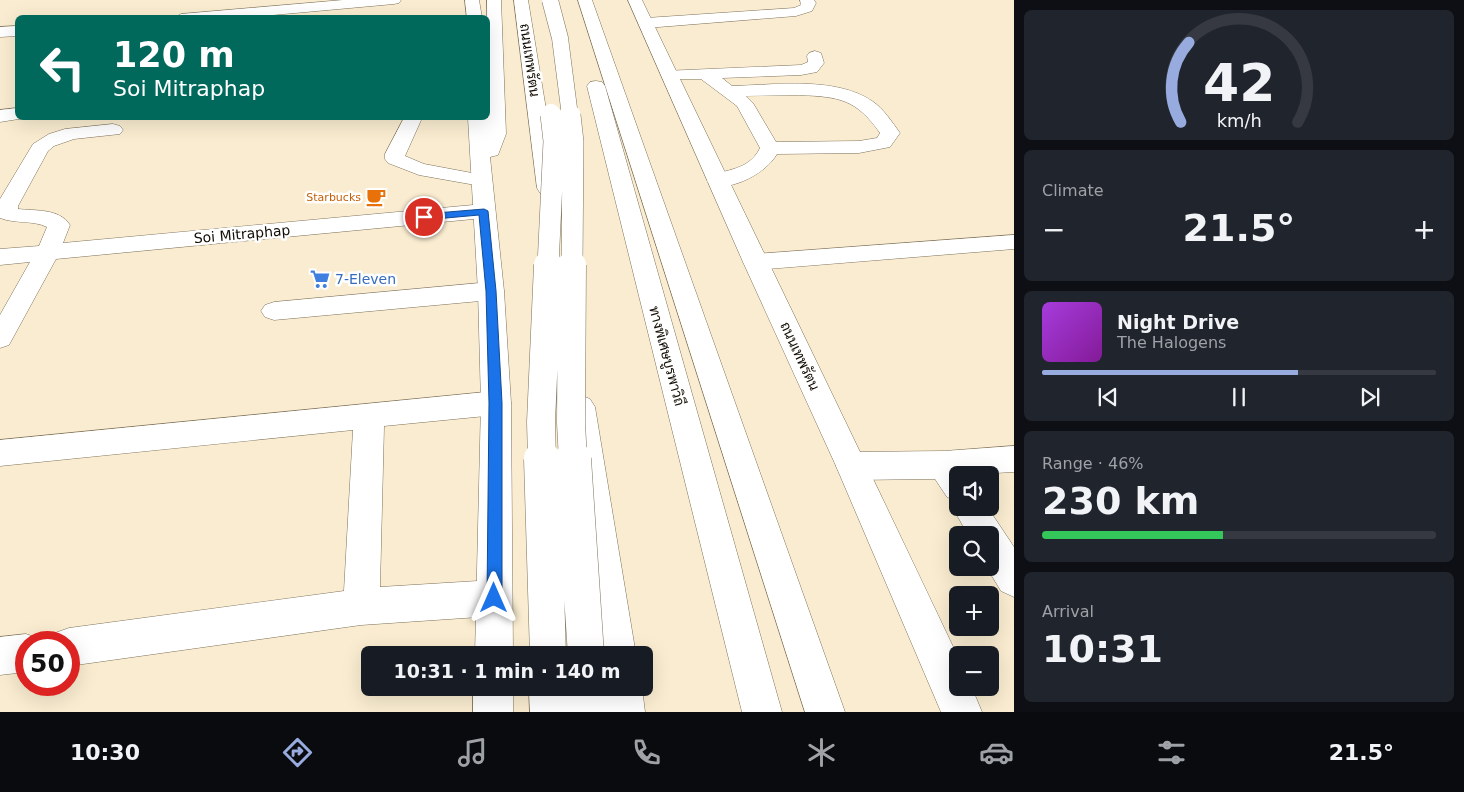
<!DOCTYPE html>
<html lang="en">
<head>
<meta charset="utf-8">
<style>
  body { margin:0; font-family:"DejaVu Sans",Sarabun,sans-serif; background:#20242c; color:#f1f3f6; height:100vh; display:flex; flex-direction:column; font-size:19px; white-space:nowrap }
  * { box-sizing:border-box; margin:0 }
  p { font-size:16px; color:#9ea1a6 }
  .icon { flex:none; width:28px; height:28px; fill:none; stroke:currentColor; stroke-width:2; stroke-linecap:round; stroke-linejoin:round }
  .map { position:relative; flex:1; overflow:hidden }
  .panel { display:flex; flex-direction:column; gap:10px; padding:10px; background:#0d0f14; width:450px }
  .panel>* { flex:none }
  .top-card { position:absolute; left:15px; top:15px; width:475px; height:105px; border-radius:8px; box-shadow:0 5px 20px #0002; background:#00695c; color:#fff; overflow:hidden }
  .tools { position:absolute; left:949px; top:466px; display:grid; gap:10px }
  .tools a { display:grid; place-items:center; width:50px; height:50px; border-radius:8px; background:#171b24; box-shadow:0 5px 20px #0002; font-size:25px }
  .speed { position:absolute; left:15px; top:631px; display:flex; gap:10px; font-size:25px; font-weight:700; text-align:center }
  .speed>* { display:grid; place-content:center; width:65px; height:65px; border-radius:50%; background:#171b24; box-shadow:0 5px 20px #0002; line-height:1 }
  .speed .limit { border:8px solid #d22; background:#fff; color:#111 }
  .pin { position:absolute; display:grid; place-items:center; width:42px; height:42px; color:#fff; margin:-21px; border:2px solid #fff; border-radius:50%; box-shadow:0 1px 5px #0007 }
  .me { position:absolute; width:55px; margin:-28px; rotate:0deg; stroke-linejoin:round; filter:drop-shadow(0 0 4px #0008) }
  .turn { display:flex; align-items:center; gap:18px; height:105px; padding:0 15px; font-size:22px }
  .turn .icon { width:65px; height:65px; stroke-width:2.5 }
  .turn b { display:block; font-size:35px; line-height:42px }
  .big { font-size:38px; font-weight:700; line-height:1.1 }
  .panel .widget { flex:1; display:flex; flex-direction:column; justify-content:center; gap:8px; min-width:0; padding:0 18px; border-radius:8px; background:#20242c }
  .panel .dial { align-items:center; gap:0 }
  .dial svg { height:130px; overflow:visible; fill:none; stroke:#363941; stroke-width:7; stroke-linecap:round; text-anchor:middle }
  .dial text { fill:#f1f3f6; stroke:none }
  .song { display:flex; align-items:center; gap:15px }
  .cover { width:60px; height:60px; border-radius:8px; background:linear-gradient(135deg,hsl(280 70% 55%),hsl(290 70% 35%)) }
  .played { height:5px; border-radius:2px; background:linear-gradient(90deg,#97abdf 65%,#363941 65%) }
  .keys { display:flex; justify-content:space-around; direction:ltr }
  .heat { display:flex; justify-content:space-between; align-items:center; font-size:28px; direction:ltr }
  .charge { height:8px; border-radius:4px; background:linear-gradient(90deg,#34c759 46%,#363941 0) }
  .trip { position:absolute; left:361px; top:646px; width:292px; height:50px; border-radius:8px; background:#171b24; box-shadow:0 5px 20px #0002; font-weight:700; line-height:50px; text-align:center }
  .menu { display:flex; height:80px; justify-content:space-around; align-items:center; background:#090b0e; color:#9ea1a6 }
  .menu .icon { width:35px; height:35px }
  .menu .current { color:#97abdf }
  .menu b { font-size:22px; color:#f1f3f6 }
  main { display:flex; flex:1; min-height:0 }
  .map>svg:first-child { display:block }
  .lines { fill:none; stroke-linecap:round; stroke-linejoin:round }
  .minor-casing { stroke:#7d7159; stroke-width:1 }
  .major-casing { stroke:#7d7159; stroke-width:1 }
  .highway-casing { stroke:#7d7159; stroke-width:1 }
  .minor { fill:#fff; fill-rule:evenodd }
  .major { fill:#fff; fill-rule:evenodd }
  .highway { fill:#fff; fill-rule:evenodd }
  .highway-bridge-far3-casing { stroke:#7d7159; stroke-width:17; stroke-linecap:butt }
  .highway-bridge-far2-casing { stroke:#7d7159; stroke-width:22; stroke-linecap:butt }
  .highway-bridge-far1-casing { stroke:#7d7159; stroke-width:29; stroke-linecap:butt }
  .highway-bridge-casing { stroke:#7d7159; stroke-width:37; stroke-linecap:butt }
  .highway-bridge-far3 { stroke:#fff; stroke-width:16 }
  .highway-bridge-far2 { stroke:#fff; stroke-width:21 }
  .highway-bridge-far1 { stroke:#fff; stroke-width:28 }
  .highway-bridge { stroke:#fff; stroke-width:36 }
  .route { fill:#1a73e8; stroke:#114b97 }
  .labels { text-anchor:middle; stroke-width:5; stroke-linejoin:round; paint-order:stroke }
  .far-food-label { font-size:11px; fill:#c56008; stroke:#fff; text-anchor:end }
  .street-label { font-size:14px; fill:#140f06; stroke:#fff }
  .shop-label { font-size:14px; fill:#366cbe; stroke:#fff; text-anchor:start }
</style>
</head>
<body>
<main>
<div class="map">
<svg width="1014" height="712" viewBox="0 0 1014 712">
  <rect width="100%" height="100%" fill="#f9ecd0"/>
  <g class="lines">
    <defs>
      <path id="minor" d="M343,0H401L399,3L394,4L240,18H174L181,14Z
        M800,0H814L816,3L812,11L796,16L646,28L641,26L638,23L641,20L646,18L794,8L801,5Z
        M18,26V36L0,37V27Z
        M815,51L821,53L824,63L817,72L801,75L722,78L732,86C774,85 835,76 872,101C883,108 892,122 900,133L890,147L859,153L777,154C766,173 733,191 711,185L707,181C717,167 747,175 760,148L737,106L701,79H664L661,75L664,71L801,65L808,62L807,56L809,53ZM800,95C840,97 856,99 880,133L877,138L859,141L776,142L753,103L746,96Z
        M18,108V118H25L0,122V110Z
        M404,118H422L405,156L424,164L488,176L491,180L488,184L481,186L419,175L388,163L385,159V154Z
        M113,124L120,126L123,130L120,134L74,139L54,146L48,151L18,206V209C35,211 59,208 70,225L63,243L484,204L492,206L495,211L492,216L484,218L56,259L9,345L0,348V315L30,262L0,265V249L39,246L47,227C33,220 15,224 0,218V199L33,144L49,134L65,129Z
        M1014,235V249L755,270L747,268L743,262L747,256L755,254Z
        M491,282L500,285L504,291L500,297L491,300L274,320L265,317L261,311L265,305L274,302Z
        M496,391L506,395L511,403L506,411L496,415L384,426L380,587L494,580L507,585L512,598L507,611L494,616L361,625L69,666V642H52L55,633L69,628L344,591L353,430L0,466V440Z
        M1014,446V472L958,475V508H988L1014,547V597L1001,591L987,568H990V535H968L953,508L957,501L947,497L935,479L852,480L841,476L836,466L841,456L852,452L944,451Z
        M26,634L40,639L41,642H26V672L0,675V637Z"/>
      <path id="major" d="M465,0H479L482,18H467Z
        M487,0H501L506,134L498,155L490,157L504,291L511,403L513,655H475L481,403L478,291L468,118H488Z
        M628,0H642C747,219 854,437 958,657V688H972L982,712H941L836,466L743,262Z
        M473,688H513V712H473Z"/>
      <path id="highway" d="M514,0H528L559,188L556,193L548,194L540,193L537,188Z
        M578,0H592L845,712H805Z
        M596,81L602,82L605,86L782,712H742L587,86L590,82Z
        M580,395L590,399L595,407L636,655H598L565,407L570,399Z
        M529,688H642L645,712H530Z"/>
    </defs>
    <use href="#minor" class="minor-casing"/>
    <use href="#major" class="major-casing"/>
    <use href="#highway" class="highway-casing"/>
    <use href="#minor" class="minor"/>
    <use href="#major" class="major"/>
    <use href="#highway" class="highway"/>
    <defs>
      <path id="highway-bridge-far3" d="M550,0L560,38L570,116
        M551,112V116"/>
      <path id="highway-bridge-far2" d="M570,115L573,142L572,266
        M548,266L554,141L551,115"/>
      <path id="highway-bridge-far1" d="M572,265L571,423L573,460
        M542,460L541,422L548,265"/>
      <path id="highway-bridge" d="M542,459L548,655
        M573,459L586,655"/>
    </defs>
    <use href="#highway-bridge-far3" class="highway-bridge-far3-casing"/>
    <use href="#highway-bridge-far2" class="highway-bridge-far2-casing"/>
    <use href="#highway-bridge-far1" class="highway-bridge-far1-casing"/>
    <use href="#highway-bridge" class="highway-bridge-casing"/>
    <use href="#highway-bridge-far3" class="highway-bridge-far3"/>
    <use href="#highway-bridge-far2" class="highway-bridge-far2"/>
    <use href="#highway-bridge-far1" class="highway-bridge-far1"/>
    <use href="#highway-bridge" class="highway-bridge"/>
  </g>
  <path class="route" d="M484,209L488,211L496,291L502,403V598L500,603L494,606L489,603L487,598L489,403L486,291L479,215L424,220L420,217L424,214Z"/>
  <defs>
    <symbol id="cafe-bare" viewBox="-9 -9 18 18"><path d="M-5.5-4.5H6V0H3Q3 3.5 0 3.5H-2.5Q-5.5 3.5-5.5 0ZM3-3.2v2h1.7v-2ZM-6 4.5H4V6H-6Z" fill="#e8710a" stroke="#fff" stroke-width="2.5" paint-order="stroke"/></symbol>
    <symbol id="supermarket-bare" viewBox="-9 -9 18 18"><path d="M-6-5.5h2.5l.6 2H6L4.5 2H-2.5L-4.4-4H-6ZM-1.5 3.2a1.3 1.3 0 1 0 .1 0ZM3 3.2a1.3 1.3 0 1 0 .1 0Z" fill="#3f7fe0" stroke="#fff" stroke-width="2.5" paint-order="stroke"/></symbol>
  </defs>
  <g fill-rule="evenodd">
    <use href="#cafe-bare" x="362" y="183" width="28" height="28"/>
    <use href="#supermarket-bare" x="306" y="265" width="28" height="28"/>
  </g>
  <g class="labels">
    <g class="far-food-label">
      <text x="361" y="201">Starbucks</text>
    </g>
    <g class="street-label">
      <text transform="translate(530 60) rotate(82)" y="5">ถนนเทพรัตน</text>
      <text transform="translate(242 234) rotate(-5)" y="5">Soi Mitraphap</text>
      <text transform="translate(667 356) rotate(75)" y="5">ทางพิเศษบูรพาวิถี</text>
      <text transform="translate(800 356) rotate(65)" y="5">ถนนเทพรัตน</text>
    </g>
    <g class="shop-label">
      <text x="335" y="284">7-Eleven</text>
    </g>
  </g>
</svg>
<div class="tools">
<a><svg class="icon" aria-label="sound" viewBox="0 0 24 24"><path d="M4 9h4l5-4v14l-5-4H4zM17 9q2 3 0 6"/></svg></a>
<a><svg class="icon" aria-label="search" viewBox="0 0 24 24"><circle cx="10" cy="10" r="6"/><path d="M15 15l6 6"/></svg></a>
<a>+</a>
<a>−</a>
</div>
<div class="speed"><div class="limit">50</div></div>
<div class="pin" style="left:424px;top:217px;background:#d93025"><svg class="icon" aria-label="arrive" viewBox="0 0 24 24"><path d="M6 21V4h12l-3 4 3 4H6"/></svg></div>
<svg class="me" style="left:494px;top:598px" viewBox="-20 -20 40 40"><path d="M0-17L14 15 0 8-14 15z" fill="#1a73e8" stroke="#fff" stroke-width="4"/></svg>
<div class="trip">10:31 · 1 min · 140 m</div>
<div class="top-card">
<div class="turn"><svg class="icon" aria-label="left" viewBox="0 0 24 24"><path d="M17 20v-9H6M10 6l-5 5 5 5"/></svg><div><b>120 m</b>Soi Mitraphap</div></div>
</div>
</div>
<section class="panel">
<div class="widget dial"><svg viewBox="0 0 100 80">
<path d="M14 69A42 42 0 1 1 86 69"/>
<path d="M14 69A42 42 0 0 1 19 20" stroke="#97abdf"/>
<text x="50" y="56" font-size="32" font-weight="700">42</text>
<text x="50" y="72" font-size="11">km/h</text>
</svg></div>
<div class="widget"><p>Climate</p>
<div class="heat"><a>−</a><b class="big">21.5°</b><a>+</a></div>
</div>
<div class="widget">
<div class="song"><i class="cover"></i><div><b>Night Drive</b><p>The Halogens</p></div></div>
<div class="played"></div>
<div class="keys"><svg class="icon" aria-label="previous" viewBox="0 0 24 24"><path d="M18 5L8 12l10 7zM5 5v14"/></svg><svg class="icon" aria-label="pause" viewBox="0 0 24 24"><path d="M8 5v14M16 5v14"/></svg><svg class="icon" aria-label="next" viewBox="0 0 24 24"><path d="M6 5l10 7-10 7zM19 5v14"/></svg></div>
</div>
<div class="widget"><p>Range · 46%</p><b class="big">230 km</b><div class="charge"></div></div>
<div class="widget"><p>Arrival</p><b class="big">10:31</b></div>
</section>
</main>
<nav class="menu">
<b>10:30</b>
<svg class="icon current" aria-label="directions" viewBox="0 0 24 24"><path d="M12 3l9 9-9 9-9-9zM9 14v-3h6M13 9l2 2-2 2"/></svg>
<svg class="icon" aria-label="music" viewBox="0 0 24 24"><path d="M9 18V5l10-2v13"/><circle cx="6" cy="18" r="3"/><circle cx="16" cy="16" r="3"/></svg>
<svg class="icon" aria-label="phone" viewBox="0 0 24 24"><path d="M5 4h4l2 5-3 2q2 4 5 5l2-3 5 2v4C11 20 4 13 5 4z"/></svg>
<svg class="icon" aria-label="climate" viewBox="0 0 24 24"><path d="M12 3v18M4 7l16 10M4 17L20 7"/></svg>
<svg class="icon" aria-label="car" viewBox="0 0 24 24"><path d="M5 17H2v-5l4-1 3-4h7l3 4 3 1v5h-3M9 17h6M6 11h13"/><circle cx="7" cy="17" r="2"/><circle cx="17" cy="17" r="2"/></svg>
<svg class="icon" aria-label="filters" viewBox="0 0 24 24"><path d="M4 7h16M4 17h16"/><circle cx="9" cy="7" r="2"/><circle cx="15" cy="17" r="2"/></svg>
<b>21.5°</b>
</nav>
</body>
</html>
